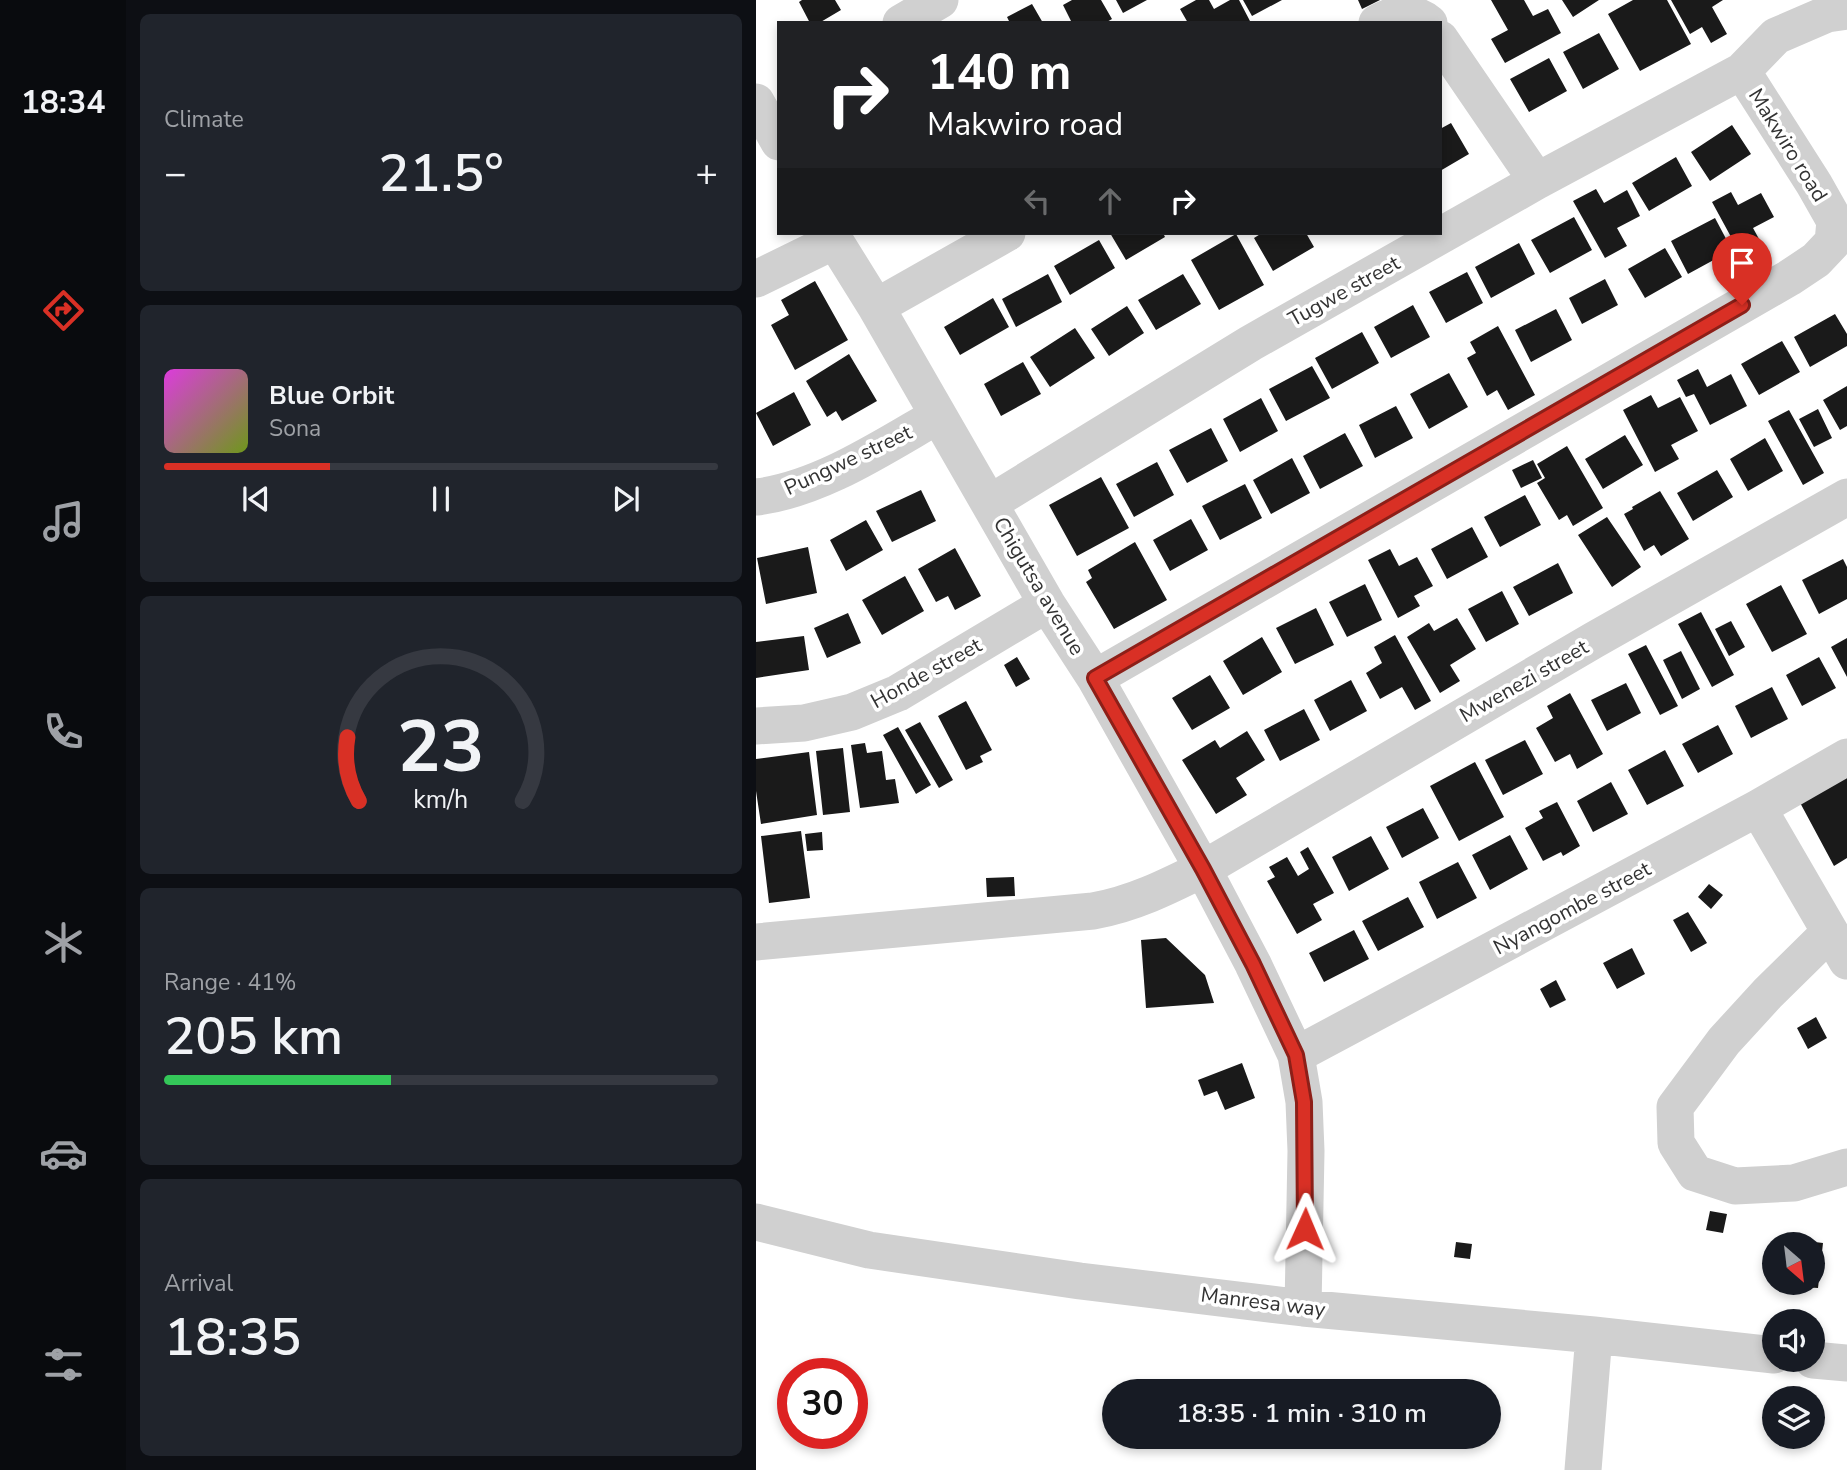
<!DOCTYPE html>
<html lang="en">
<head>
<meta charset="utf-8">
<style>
  body { margin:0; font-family:"Nunito Sans",sans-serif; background:#20242c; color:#f1f3f6; height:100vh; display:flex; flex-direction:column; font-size:26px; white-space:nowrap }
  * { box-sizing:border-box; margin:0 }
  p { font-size:23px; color:#9ea1a6 }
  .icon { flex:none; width:38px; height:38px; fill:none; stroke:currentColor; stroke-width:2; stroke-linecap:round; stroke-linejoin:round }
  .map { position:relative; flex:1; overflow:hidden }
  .drawer { display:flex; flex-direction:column; gap:14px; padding:14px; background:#0d0f14; width:630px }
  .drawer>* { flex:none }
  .top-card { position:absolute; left:21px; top:21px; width:665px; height:214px; border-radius:0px; box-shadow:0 4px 10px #0003; background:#202124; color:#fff; overflow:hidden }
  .needle { width:46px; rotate:152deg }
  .tools { position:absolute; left:1006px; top:1232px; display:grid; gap:14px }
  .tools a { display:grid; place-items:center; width:63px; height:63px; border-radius:50%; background:#171b24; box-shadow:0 4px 10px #0003; font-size:35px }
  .speed { position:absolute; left:21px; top:1358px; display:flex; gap:14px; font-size:35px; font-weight:700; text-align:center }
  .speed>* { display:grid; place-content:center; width:91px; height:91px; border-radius:50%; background:#171b24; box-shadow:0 4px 10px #0003; line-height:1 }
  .speed .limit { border:10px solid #d22; background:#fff; color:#111 }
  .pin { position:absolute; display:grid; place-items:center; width:60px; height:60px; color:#fff; margin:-72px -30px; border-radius:50% 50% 50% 0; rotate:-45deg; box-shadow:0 0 7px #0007 }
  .pin .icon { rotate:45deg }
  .me { position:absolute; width:77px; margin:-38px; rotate:1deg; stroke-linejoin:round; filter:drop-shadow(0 0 5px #0008) }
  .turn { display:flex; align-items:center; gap:24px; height:147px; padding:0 35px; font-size:32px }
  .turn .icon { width:91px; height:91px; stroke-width:2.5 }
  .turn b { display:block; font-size:49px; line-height:60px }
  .lanes { display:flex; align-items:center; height:66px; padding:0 35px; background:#0003; justify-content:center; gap:35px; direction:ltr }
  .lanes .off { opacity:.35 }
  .big { font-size:52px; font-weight:600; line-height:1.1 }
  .drawer .card { flex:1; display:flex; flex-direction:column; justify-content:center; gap:10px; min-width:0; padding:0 24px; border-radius:10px; background:#20242c }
  .drawer .dial { align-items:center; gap:0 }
  .dial svg { height:182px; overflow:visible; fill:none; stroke:#363941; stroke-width:7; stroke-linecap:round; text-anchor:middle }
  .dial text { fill:#f1f3f6; stroke:none }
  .song { display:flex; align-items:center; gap:21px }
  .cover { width:84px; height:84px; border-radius:10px; background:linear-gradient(135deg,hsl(300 70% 55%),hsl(80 70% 35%)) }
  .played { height:7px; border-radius:4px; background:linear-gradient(90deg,#d93025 30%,#363941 30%) }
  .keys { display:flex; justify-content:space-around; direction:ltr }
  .heat { display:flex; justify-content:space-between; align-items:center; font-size:38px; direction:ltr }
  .charge { height:10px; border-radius:5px; background:linear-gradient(90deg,#34c759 41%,#363941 0) }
  .trip { position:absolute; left:346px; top:1379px; width:399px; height:70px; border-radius:35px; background:#171b24; box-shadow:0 4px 10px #0003; font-weight:600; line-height:70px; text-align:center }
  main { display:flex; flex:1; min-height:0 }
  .dock { display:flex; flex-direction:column; width:126px; justify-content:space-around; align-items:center; background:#090b0e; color:#9ea1a6 }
  .dock .icon { width:49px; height:49px }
  .dock .selected { color:#d93025 }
  .dock b { font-size:32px; color:#f1f3f6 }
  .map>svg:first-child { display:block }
  .building { fill:#1a1a1a }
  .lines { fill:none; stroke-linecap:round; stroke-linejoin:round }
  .minor { stroke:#d0d0d0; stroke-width:37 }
  .route-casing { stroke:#8d1f18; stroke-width:18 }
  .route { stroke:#d93025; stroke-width:12 }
  .labels { text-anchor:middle; stroke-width:7; stroke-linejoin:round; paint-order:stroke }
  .street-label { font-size:21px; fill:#333; stroke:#fff }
</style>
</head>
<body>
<main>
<nav class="dock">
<b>18:34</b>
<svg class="icon selected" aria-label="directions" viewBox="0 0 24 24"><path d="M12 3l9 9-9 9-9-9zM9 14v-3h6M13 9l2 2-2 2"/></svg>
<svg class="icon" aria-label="music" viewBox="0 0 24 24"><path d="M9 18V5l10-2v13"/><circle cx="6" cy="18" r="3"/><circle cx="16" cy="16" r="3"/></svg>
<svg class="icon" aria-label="phone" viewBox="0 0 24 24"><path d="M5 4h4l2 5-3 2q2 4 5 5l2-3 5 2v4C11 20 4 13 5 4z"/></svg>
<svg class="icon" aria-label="climate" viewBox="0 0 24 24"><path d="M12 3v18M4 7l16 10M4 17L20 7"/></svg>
<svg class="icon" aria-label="car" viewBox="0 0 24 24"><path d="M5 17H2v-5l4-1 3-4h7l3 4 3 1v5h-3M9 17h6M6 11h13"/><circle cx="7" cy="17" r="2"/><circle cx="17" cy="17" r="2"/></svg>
<svg class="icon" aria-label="filters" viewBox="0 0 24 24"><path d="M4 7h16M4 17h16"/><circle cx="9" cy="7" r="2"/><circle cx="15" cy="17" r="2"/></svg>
</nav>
<section class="drawer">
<div class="card"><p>Climate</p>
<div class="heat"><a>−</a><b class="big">21.5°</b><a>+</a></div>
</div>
<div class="card">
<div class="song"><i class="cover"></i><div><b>Blue Orbit</b><p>Sona</p></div></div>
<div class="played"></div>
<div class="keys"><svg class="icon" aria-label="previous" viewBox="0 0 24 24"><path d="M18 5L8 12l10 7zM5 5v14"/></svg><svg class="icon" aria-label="pause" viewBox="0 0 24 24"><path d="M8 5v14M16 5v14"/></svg><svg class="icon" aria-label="next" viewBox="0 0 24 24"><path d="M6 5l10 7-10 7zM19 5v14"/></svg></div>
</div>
<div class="card dial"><svg viewBox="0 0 100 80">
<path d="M14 69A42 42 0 1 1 86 69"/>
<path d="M14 69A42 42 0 0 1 9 41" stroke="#d93025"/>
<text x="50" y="56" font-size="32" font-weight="700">23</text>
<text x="50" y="72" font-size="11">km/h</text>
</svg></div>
<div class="card"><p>Range · 41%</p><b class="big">205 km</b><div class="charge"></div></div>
<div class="card"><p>Arrival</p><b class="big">18:35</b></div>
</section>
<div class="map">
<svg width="1091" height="1470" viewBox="0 0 1091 1470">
  <rect width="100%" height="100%" fill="#fff"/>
  <path class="building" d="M46,0H79L85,10L63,23H54L43,2Z
    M316,0H345L356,19L349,23H316L307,5Z
    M360,0H391L367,13Z
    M440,0H453L458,9L474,0H483L495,23H432L424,9Z
    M487,0H526L496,16Z
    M602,0H624L606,9Z
    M735,0H768L777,16L792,9L805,33L749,63L735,39L752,30Z
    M806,0H843L817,17Z
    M877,0H911L935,44L884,71L852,14Z
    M915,0H967L956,7L971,34L955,43L946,27L934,34Z
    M276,4L287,23H254L251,17Z
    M843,33L863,69L827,89L807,52Z
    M793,58L811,91L773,112L754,79Z
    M695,123L713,154L684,171V129Z
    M976,125L995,154L954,181L935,152Z
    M920,157L936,186L893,211L876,183Z
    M840,189L848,203L871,190L884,216L861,228L871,246L849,258L817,201Z
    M975,192L982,205L1005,193L1018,217L997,228L1014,259L993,270L956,202Z
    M818,217L836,250L794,273L775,240Z
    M959,218L976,250L932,274L915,241Z
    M354,233H407L409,237L370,260Z
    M506,233H550L558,247L517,271L498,238Z
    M480,234L508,285L463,310L435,260Z
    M343,240L359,268L314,295L298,266Z
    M763,243L779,274L735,298L719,267Z
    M909,248L926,277L889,298L872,269Z
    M711,272L727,303L690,323L673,292Z
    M292,274L306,302L260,327L246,299Z
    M427,274L445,304L400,330L382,300Z
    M849,279L862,305L826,324L813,298Z
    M59,281L92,340L39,370L15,325L33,315L25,300Z
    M237,298L253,327L204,355L188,327Z
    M657,305L674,337L635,358L618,327Z
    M371,306L388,333L353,356L335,329Z
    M800,309L816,340L775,362L759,330Z
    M1079,314L1091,334V346L1054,367L1038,337Z
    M742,326L779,395L752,410L741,390L731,396L711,358L720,353L714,342Z
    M319,328L339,358L294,387L274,357Z
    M606,332L623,363L576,389L559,358Z
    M1026,341L1044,372L1003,395L985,364Z
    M93,354L121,401L86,421L80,411L71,417L50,381Z
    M267,362L285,394L245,416L228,384Z
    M556,366L574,398L530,421L513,389Z
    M942,369L951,387L975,374L991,406L954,425L938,394L930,397L921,380Z
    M693,373L712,407L673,429L654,394Z
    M1091,386V426L1084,430L1067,400Z
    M38,392L55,425L17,446L0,413Z
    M895,395L902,408L924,397L942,431L915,445L923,459L899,472L867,410Z
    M505,398L522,431L484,452L467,419Z
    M640,406L657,438L619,458L603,425Z
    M1062,409L1076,438L1058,447L1043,419Z
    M1033,410L1068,473L1047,485L1012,421Z
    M455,428L472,461L431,483L413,450Z
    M589,433L607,466L564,489L547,456Z
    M869,435L887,465L847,489L829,459Z
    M1009,438L1027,471L992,491L974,459Z
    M811,446L847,508L817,526L811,515L803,520L781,483L789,478L781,464Z
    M536,458L554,493L515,514L497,480Z
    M777,460L786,478L765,488L756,470Z
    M401,462L418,495L378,517L360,484Z
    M961,470L977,497L937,521L921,493Z
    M345,477L373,528L321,556L293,505Z
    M489,484L506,518L464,540L446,506Z
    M165,490L180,521L136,542L120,511Z
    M904,491L933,539L905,556L898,545L888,551L868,514L877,509L876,507Z
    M769,495L785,525L744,547L728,517Z
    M851,517L885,567L856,587L822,535Z
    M435,519L452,550L414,571L397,540Z
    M110,520L127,550L90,571L74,540Z
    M716,527L732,557L691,579L675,549Z
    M379,542L411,600L358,629L330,582L336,578L332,570Z
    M52,547L61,593L10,604L1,558Z
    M199,548L225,596L199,610L192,596L180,602L162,569Z
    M634,549L643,566L661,557L677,586L658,596L664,606L642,618L612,560Z
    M1087,559L1091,567V599L1063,614L1046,580Z
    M802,563L817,593L773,616L757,587Z
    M149,576L168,611L126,635L106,600Z
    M609,584L626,620L591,637L573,602Z
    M1025,585L1051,634L1016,652L990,604Z
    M746,591L763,624L730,642L712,609Z
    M560,608L578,645L539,664L520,628Z
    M945,612L978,675L956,687L922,624Z
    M92,613L105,643L71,658L58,628Z
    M701,618L720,649L694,665L704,681L684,693L651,637L673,623L678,631Z
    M975,621L989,647L973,656L959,629Z
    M639,635L675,701L659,710L646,687L624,699L610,673L626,663L618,647Z
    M48,636L53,670L0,678V642Z
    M506,637L526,672L487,695L467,661Z
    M1091,638V677L1075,647Z
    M890,645L922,706L904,715L872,654Z
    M925,651L944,689L926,699L907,660Z
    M261,657L274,679L260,687L248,665Z
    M1063,657L1080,688L1046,706L1030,675Z
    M454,675L474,708L436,730L416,698Z
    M595,680L611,711L574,731L558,700Z
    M870,683L885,713L851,731L835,700Z
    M1016,687L1032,719L995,738L979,706Z
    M814,693L847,754L821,769L814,754L799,762L780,728L797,718L791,706Z
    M210,701L236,750L224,756L227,762L210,770L182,716Z
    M548,709L564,740L524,761L508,730Z
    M164,722L197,780L183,788L149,730Z
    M962,725L977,754L942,773L926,744Z
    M142,727L175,785L160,794L127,735Z
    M491,731L509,760L480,778L491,795L460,814L426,760L459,740L464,748Z
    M769,740L787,774L747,795L729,760Z
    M109,743L111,753L126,751L130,780L139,779L143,803L104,808L95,745Z
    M87,748L94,812L67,815L60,751Z
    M909,750L928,786L891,805L872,770Z
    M53,752L61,815L5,824L0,791V759Z
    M719,762L748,817L703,841L674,786Z
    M1091,770V858L1078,866L1041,797Z
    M855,782L872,814L837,832L821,801Z
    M801,802L824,846L807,856L805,852L787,861L769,828L787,818L783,811Z
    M667,808L683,838L646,858L630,827Z
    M45,831L54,898L13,903L5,836Z
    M66,832L67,850L51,851L49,834Z
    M754,835L772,869L734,890L716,855Z
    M615,836L633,869L593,891L576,857Z
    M552,847L578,893L557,904L566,920L541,934L511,881L519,877L513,867L531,857L542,876L553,869L544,852Z
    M702,862L721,898L681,919L663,882Z
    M258,877L259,896L231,897L230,878Z
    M953,884L967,895L955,909L942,897Z
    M652,897L668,927L622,951L606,921Z
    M932,912L951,943L935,952L917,920Z
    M598,930L613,959L568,982L553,953Z
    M410,938L449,975L458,1003L390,1008L385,940Z
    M876,948L889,974L861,989L847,963Z
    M800,980L810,1000L794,1008L784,989Z
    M1060,1017L1071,1038L1052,1049L1041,1028Z
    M486,1063L499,1098L469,1110L461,1091L448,1096L442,1080Z
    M954,1211L971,1214L967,1233L950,1230Z
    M1051,1241L1067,1243L1062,1288L1047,1287V1283H1057V1244H1051Z
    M700,1242L716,1244L714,1259L698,1257Z"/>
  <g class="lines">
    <path class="minor" d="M145,23L184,0
      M621,23C638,13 657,10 673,23
      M684,39L781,181
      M0,102L23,142
      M74,233L120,307L291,604L339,678L447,869L497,964L540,1055L548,1102L550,1151L547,1308
      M0,279L78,241
      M120,307L251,233
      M0,497C63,490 127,447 181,416
      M234,503L495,343L781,181L986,71L1020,36L1071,14L1091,11
      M339,678L1033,278L1060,260L1077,242L1079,221L1058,184L986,71
      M0,726L48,723L96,712L142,693L291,604
      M1002,808L1091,961
      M1074,932L1012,993L968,1041L919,1107L920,1143L939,1173L979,1186L1038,1183L1091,1167
      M0,942L337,911C377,904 411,887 447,869L838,640L1091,497
      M540,1055L1002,808L1091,757
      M0,1222L113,1250L324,1281L547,1308L838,1335L1018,1355
      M1057,1360L1091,1363
      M827,1470L838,1335"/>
  </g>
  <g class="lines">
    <defs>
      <path id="route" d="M549,1229L548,1102L540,1055L497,964L447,869L339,678L986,305"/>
    </defs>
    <use href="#route" class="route-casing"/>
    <use href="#route" class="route"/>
  </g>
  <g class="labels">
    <g class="street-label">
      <text transform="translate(1032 145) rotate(58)" y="7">Makwiro road</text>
      <text transform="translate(588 291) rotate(-29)" y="7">Tugwe street</text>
      <text transform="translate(92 460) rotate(-25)" y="7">Pungwe street</text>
      <text transform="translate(283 586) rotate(59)" y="7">Chigutsa avenue</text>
      <text transform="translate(170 673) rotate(-29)" y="7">Honde street</text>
      <text transform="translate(768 681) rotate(-30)" y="7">Mwenezi street</text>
      <text transform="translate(816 908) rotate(-28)" y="7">Nyangombe street</text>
      <text transform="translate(507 1302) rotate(7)" y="7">Manresa way</text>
    </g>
  </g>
</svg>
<div class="tools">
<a><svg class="needle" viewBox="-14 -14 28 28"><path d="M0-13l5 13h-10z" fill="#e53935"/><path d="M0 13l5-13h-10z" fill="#9ea1a6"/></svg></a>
<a><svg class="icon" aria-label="sound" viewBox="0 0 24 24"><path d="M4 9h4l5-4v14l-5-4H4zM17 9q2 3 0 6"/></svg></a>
<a><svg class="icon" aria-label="layers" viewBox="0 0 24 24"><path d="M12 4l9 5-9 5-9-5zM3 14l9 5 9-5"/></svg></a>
</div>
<div class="speed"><div class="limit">30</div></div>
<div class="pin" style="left:986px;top:305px;background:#d93025"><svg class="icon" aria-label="arrive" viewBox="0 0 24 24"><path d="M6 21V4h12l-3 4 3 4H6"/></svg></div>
<svg class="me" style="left:549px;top:1229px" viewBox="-20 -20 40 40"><path d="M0-17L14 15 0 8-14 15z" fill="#d93025" stroke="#fff" stroke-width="4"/></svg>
<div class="trip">18:35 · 1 min · 310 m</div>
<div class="top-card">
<div class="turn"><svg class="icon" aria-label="right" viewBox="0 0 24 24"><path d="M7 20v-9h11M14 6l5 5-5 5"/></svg><div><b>140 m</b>Makwiro road</div></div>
<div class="lanes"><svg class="icon off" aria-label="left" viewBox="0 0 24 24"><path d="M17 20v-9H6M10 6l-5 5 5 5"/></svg><svg class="icon off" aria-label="ahead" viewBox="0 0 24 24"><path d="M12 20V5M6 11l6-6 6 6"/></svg><svg class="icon" aria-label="right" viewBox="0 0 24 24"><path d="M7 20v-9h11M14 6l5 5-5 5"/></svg></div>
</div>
</div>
</main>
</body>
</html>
